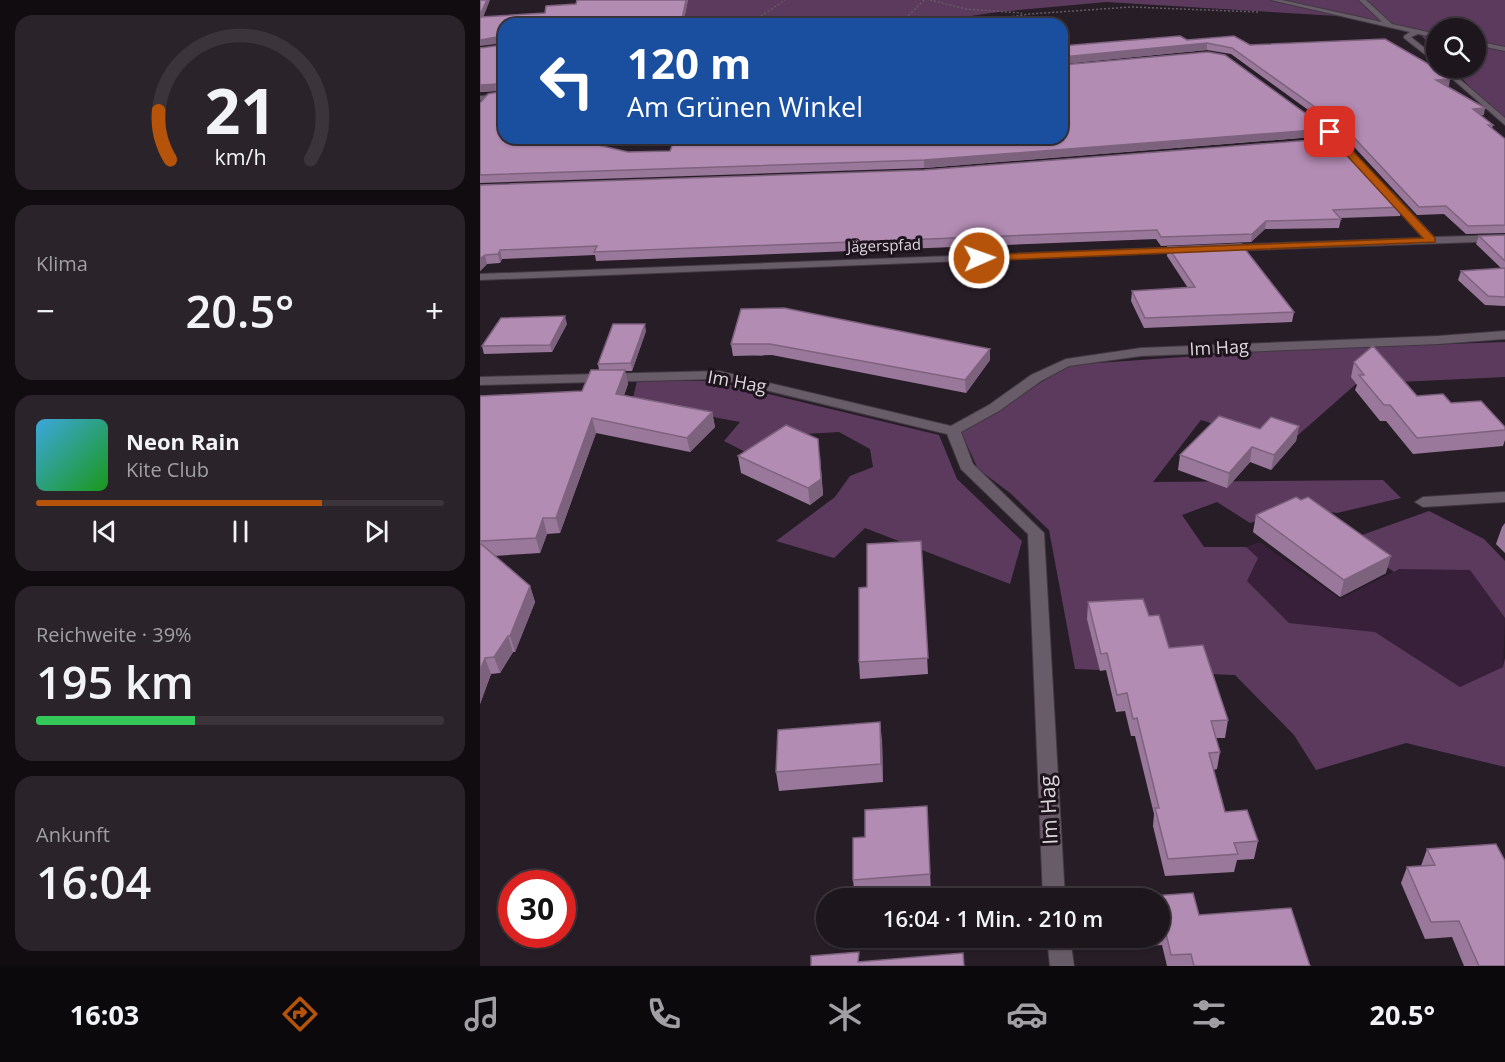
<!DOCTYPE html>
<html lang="de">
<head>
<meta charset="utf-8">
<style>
  body { margin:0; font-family:"Open Sans",sans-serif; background:#2a232a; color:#f1f3f6; height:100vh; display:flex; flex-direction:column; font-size:22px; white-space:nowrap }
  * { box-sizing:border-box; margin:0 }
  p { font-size:20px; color:#a09fa4 }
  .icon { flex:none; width:33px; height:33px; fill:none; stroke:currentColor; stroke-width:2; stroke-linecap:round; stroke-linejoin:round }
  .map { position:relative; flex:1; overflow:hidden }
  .sheet { display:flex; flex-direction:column; gap:15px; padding:15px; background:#100c10; width:480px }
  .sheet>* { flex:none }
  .guide { position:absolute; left:18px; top:18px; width:570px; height:126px; border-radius:18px; box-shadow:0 2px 4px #0004,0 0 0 2px #3b353b; background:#1a4fa0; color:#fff; overflow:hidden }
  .tools { position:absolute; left:946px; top:18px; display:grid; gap:12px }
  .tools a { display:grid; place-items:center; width:60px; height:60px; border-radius:50%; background:#1d161d; box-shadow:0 2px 4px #0004,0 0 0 2px #3b353b; font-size:30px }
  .speed { position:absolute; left:18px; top:870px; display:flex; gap:12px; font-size:30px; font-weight:700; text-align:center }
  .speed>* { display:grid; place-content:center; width:78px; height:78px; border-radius:50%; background:#1d161d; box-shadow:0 2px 4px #0004,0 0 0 2px #3b353b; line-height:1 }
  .speed .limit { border:9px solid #d22; background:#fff; color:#111 }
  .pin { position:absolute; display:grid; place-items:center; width:51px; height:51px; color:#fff; margin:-26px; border-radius:12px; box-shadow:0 3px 9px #0006 }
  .me { position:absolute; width:66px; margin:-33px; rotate:88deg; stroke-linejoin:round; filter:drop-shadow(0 0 4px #0008) }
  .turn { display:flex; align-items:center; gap:21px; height:126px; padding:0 30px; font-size:27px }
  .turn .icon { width:78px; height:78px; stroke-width:2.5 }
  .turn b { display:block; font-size:42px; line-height:51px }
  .big { font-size:45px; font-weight:600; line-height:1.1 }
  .sheet .tile { flex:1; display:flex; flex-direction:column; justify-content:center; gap:9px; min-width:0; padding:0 21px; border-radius:18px; background:#2a232a }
  .sheet .dial { align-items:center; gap:0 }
  .dial svg { height:156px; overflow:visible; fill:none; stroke:#3b353b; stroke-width:7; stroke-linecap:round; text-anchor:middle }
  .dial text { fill:#f1f3f6; stroke:none }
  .song { display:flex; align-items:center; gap:18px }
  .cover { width:72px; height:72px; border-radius:9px; background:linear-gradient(135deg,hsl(200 70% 55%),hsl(120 70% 35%)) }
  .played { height:6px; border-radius:3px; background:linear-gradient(90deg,#b45309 70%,#3b353b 70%) }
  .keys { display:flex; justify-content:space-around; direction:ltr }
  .heat { display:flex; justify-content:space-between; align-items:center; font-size:33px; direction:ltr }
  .charge { height:9px; border-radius:4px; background:linear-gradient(90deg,#34c759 39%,#3b353b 0) }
  .trip { position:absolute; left:336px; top:888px; width:354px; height:60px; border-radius:30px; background:#1d161d; box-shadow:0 2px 4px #0004,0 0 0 2px #3b353b; font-weight:600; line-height:60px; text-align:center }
  .tabs { display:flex; height:96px; justify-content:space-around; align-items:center; background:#0c090c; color:#a09fa4 }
  .tabs .icon { width:42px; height:42px }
  .tabs .active { color:#b45309 }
  .tabs b { font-size:27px; color:#f1f3f6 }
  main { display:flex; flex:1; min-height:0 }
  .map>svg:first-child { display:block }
  .green { fill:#39203a }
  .forest { fill:#5c3a5e }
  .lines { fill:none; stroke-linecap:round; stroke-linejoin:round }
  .minor-casing { stroke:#413941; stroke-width:2 }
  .path { stroke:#655c65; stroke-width:1.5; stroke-dasharray:2 2; stroke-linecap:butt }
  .minor { fill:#685c68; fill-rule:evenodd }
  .wall { fill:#9a789b }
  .shaded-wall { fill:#7d627e }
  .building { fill:#b38cb4; stroke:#7d627e; stroke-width:1.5 }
  .route { fill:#b45309; stroke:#753606; stroke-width:1.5 }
  .labels { text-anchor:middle; stroke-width:6; stroke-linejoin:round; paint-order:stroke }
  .far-street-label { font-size:15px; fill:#ded7de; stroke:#1d141d }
  .street-label { font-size:18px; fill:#ded7de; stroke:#1d141d }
  .near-street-label { font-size:21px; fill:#ded7de; stroke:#1d141d }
</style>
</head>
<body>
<main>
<section class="sheet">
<div class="tile dial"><svg viewBox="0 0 100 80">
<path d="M14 69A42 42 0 1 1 86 69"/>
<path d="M14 69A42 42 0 0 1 8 44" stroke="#b45309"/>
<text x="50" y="56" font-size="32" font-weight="700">21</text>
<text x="50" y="72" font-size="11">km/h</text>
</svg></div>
<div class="tile"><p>Klima</p>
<div class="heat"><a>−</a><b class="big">20.5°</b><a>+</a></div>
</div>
<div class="tile">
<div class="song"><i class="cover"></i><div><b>Neon Rain</b><p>Kite Club</p></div></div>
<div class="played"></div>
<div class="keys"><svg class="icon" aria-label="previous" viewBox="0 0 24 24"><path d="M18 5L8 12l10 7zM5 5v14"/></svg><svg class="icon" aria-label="pause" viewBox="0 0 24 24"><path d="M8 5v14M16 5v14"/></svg><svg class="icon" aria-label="next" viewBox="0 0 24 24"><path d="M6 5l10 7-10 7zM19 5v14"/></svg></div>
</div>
<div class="tile"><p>Reichweite · 39%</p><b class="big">195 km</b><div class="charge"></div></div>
<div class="tile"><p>Ankunft</p><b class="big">16:04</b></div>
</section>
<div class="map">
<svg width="1025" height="966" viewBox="0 0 1025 966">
  <rect width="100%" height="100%" fill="#271d27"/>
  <path class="green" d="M780,542L860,599L919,569H990L1025,618L1023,667L980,687L895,632L809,623L767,581L766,547Z"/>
  <path class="forest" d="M201,0H1025V124L972,68H996V28H957V52L937,31L874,17L626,2L518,12L437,24H193Z
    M1025,342V377L876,384L817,436L775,437L721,420L673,482L903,480L921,498L857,513L818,508L770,523L737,502L702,515L724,547H766L778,558L767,581L809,623L895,632L980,687L1023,667L1025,658V767L926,743L836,770L814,735L755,675L595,669L569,530L530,493L498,469L481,432L589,365L804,350Z
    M157,381H234L459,435L477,479L542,541L530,584L385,528L354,558L296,541L355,497L370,476L393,467L390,449L359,432L307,435L277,458L244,441L260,422L152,402Z
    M949,511L1004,539L1025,561V618L990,570L919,569L914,572L868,540Z"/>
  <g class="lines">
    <defs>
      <path id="minor" d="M791,0H802L902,22L879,0H886L912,24L957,34V38L938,34L931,37L957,58V64L924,38V36L930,32Z
        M996,41L1025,47V51L996,45Z
        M960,68H967L1025,118V125Z
        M24,94V98L0,100V96Z
        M829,117C842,116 866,141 874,152L873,154H867L857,142L829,121Z
        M909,191L912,192L954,237L1025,235V241L743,251L738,248L743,245L943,238L906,196L904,194Z
        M707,247L711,248V252L0,280V274Z
        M1025,331V339L958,344L661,356L589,366L561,381L519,411L481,432L493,464L564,533L585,898H563L548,534L481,469L467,434L239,379L0,385V377L239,371L471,426L509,405L551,375L586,359L661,348L958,336Z
        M1025,492V502L943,507L935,502L943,497Z
        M567,938H590L594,966H570Z"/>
    </defs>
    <use href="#minor" class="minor-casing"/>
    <path class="path" d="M450,0L486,9L542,13
      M281,16L305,0
      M420,24L444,0
      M485,24L549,14L651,7L778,12"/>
    <use href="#minor" class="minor"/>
  </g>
  <path class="wall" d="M97,0H208L203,24H24V138H114L111,143L148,152L846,136L444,168L0,183V103L17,92L16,91L0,92V48L23,45L24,43L3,17L65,13L96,4Z
    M707,40L770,45L966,74L965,76L969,86H966L1004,115H1001L1013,125L1012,128L1025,139V233L986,234L964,214L937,215L864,136L751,54L727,50L582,64V46Z
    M0,185L922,207L920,216L860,218L861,219L859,228L785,229L771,242L681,246L676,239L116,261L115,255L22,259L20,263L7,264L0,271Z
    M1025,235V306L1005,305L978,280L981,271L1021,268L996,244L999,236Z
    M688,247L814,312L812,322L664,328L651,301L652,291L708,288L687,256Z
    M261,309L510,360L486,393L292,355L253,356L251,344Z
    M87,324L72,352L4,354L2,346Z
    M166,331L152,371H145L148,384L144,395L232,412L235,427L210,452L116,433L80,533L67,534L60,553L14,556L50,586L55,602L35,652H33L20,673L11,674L0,704V396L102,391L119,370L118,364Z
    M874,362L937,396L971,403L1025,427V440L1023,446L933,454L906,421H900L875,390L877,385L871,377Z
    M819,426L816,441L791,470L770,462L747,488L698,470L700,455L780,429Z
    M340,455L343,495L330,505L261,473L258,456Z
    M776,515L906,573L860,597L773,532Z
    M1025,523V553L1016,544L1022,527Z
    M441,541L448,674L380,679L379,662L387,587Z
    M608,602L669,616L689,648L748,720L745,738H736L740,752L737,769L733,770L745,812L778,841L774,859L757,860L754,872L685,876L673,826L674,814L655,736H651L645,711L636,712L626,670L620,671L607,619Z
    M402,740L403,782L299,791L296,772Z
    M447,806L451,893L375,898L373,880Z
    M947,849L1025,966H984L972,937L945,939L921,883L927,867L941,866Z
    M680,898L719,915L830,966H687L682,945L645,948L643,938H680Z"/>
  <path class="shaded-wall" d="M7,0H10L1,23L0,15Z
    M206,0H208L203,24H201Z
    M22,36L24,43L0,46V40Z
    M727,43V50L582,64V57Z
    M966,74L964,79H970L969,86L954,87L956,80L963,75Z
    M16,84L15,85L16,91L0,92V85Z
    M1005,108L1004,115L991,116L993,109Z
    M847,129L846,136L444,168V160Z
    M108,138H114L107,150L105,142Z
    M786,221L785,229L771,242L772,234Z
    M20,250L22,259L20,263L18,254Z
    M5,255L7,264L0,271V259Z
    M85,316L87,324L72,352L70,345Z
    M165,324L166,331L152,371L151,363Z
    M510,349V360L486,393L485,380Z
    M145,370L148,384L140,408L136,394Z
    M232,412L235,427L210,452L207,438Z
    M112,418L116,433L80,533L76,518Z
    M819,426L816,441L791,470L794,455Z
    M338,439L343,495L330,505L328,488Z
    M772,447L770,462L747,488L749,473Z
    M63,518L67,534L60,553L56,538Z
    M911,556L906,573L860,597L864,580Z
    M50,586L55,602L35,652L30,636Z
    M28,636L33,652L20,673L14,657Z
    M5,658L11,674L0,704V671Z
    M400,722L402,740L403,782L401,764Z"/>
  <path class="building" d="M0,0H7L0,15Z
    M97,0H206L201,24H24V41L22,36L0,40V17L65,13L66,6L96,4Z
    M700,36L707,40L754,36L770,45L905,39L966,74L963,75L970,79L956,80L1005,108L993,109L1013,125H1008L1025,139V225L988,226L966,206L939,207L866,129L752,48L727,43L582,57V46Z
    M24,43V87V85H15L16,84L0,85V48L23,45Z
    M728,52L745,55L847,129L444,160L0,175V103L8,94L24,91V138H108L105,142L148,152L190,151L195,138H582V65Z
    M858,138L922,207L853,210L861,219L786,221L772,234L681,237L677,230L114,252L117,246L20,250L18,254L5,255L0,259V185L444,170Z
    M1025,235V261L999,236Z
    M761,244L814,312L665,318L652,291L715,287L688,247Z
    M1025,268V297L1008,296L981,271Z
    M304,308L510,349L485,380L290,344H251L261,309Z
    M85,316L70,345L2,346L21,318Z
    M133,324H165L151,363L118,364Z
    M893,346L937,396L963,394L971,403L1001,401L1025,427V430L937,438L910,405H904L879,375H884L874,362Z
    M111,370H145L136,394L232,412L207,438L112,418L76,518H63L56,538L0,541V396L102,391Z
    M739,416L780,429L791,417L819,426L794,455L772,447L749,473L700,455Z
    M306,425L338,439L341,479L328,488L258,456Z
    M816,497L821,500L828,497L911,556L864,580L776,515Z
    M441,541L448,658L379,662V588L387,587V544Z
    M0,543L50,586L30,636H28L14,657L5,658L0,671Z
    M663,599L669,616L679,615L689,648L723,645L748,720L731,721L740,752L729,753L745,812L767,810L778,841L754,843L758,854L688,859L675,808H679L657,718L653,719L647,693L637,695L627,653L621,654L608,602Z
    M400,722L401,764L296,772L298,730Z
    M447,806L450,874L373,880V838L385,837V810Z
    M1016,844L1025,861V966H999L979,921L951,922L927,867L955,865L947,849Z
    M713,893L719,915L811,908L830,966H714L711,954L691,955L685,929H680V898H644Z
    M379,952L378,962L483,953L484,966H331V956Z"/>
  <path class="route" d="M847,130H853L955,238V242L499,261L494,258L499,255L943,238L847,134Z"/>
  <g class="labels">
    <g class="far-street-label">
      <text transform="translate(404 246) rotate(-2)" y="5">Jägerspfad</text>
    </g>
    <g class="street-label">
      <text transform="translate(739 348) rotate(-3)" y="6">Im Hag</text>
      <text transform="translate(257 382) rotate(10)" y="6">Im Hag</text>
    </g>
    <g class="near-street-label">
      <text transform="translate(569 810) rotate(-93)" y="7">Im Hag</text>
    </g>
  </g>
</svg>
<div class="tools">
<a><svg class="icon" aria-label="search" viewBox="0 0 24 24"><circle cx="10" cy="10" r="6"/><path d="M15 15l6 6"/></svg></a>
</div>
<div class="speed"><div class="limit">30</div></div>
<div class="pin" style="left:850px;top:132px;background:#d93025"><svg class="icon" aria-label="arrive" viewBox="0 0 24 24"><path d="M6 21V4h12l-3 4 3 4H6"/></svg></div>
<svg class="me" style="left:499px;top:258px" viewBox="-20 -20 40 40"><circle r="17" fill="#b45309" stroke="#fff" stroke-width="3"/><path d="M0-11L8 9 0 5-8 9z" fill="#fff"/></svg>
<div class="trip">16:04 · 1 Min. · 210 m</div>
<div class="guide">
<div class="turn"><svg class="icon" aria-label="left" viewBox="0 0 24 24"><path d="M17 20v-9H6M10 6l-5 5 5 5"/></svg><div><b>120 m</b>Am Grünen Winkel</div></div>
</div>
</div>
</main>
<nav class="tabs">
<b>16:03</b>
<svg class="icon active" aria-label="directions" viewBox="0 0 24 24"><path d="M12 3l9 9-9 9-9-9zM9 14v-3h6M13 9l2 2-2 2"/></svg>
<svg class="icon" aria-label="music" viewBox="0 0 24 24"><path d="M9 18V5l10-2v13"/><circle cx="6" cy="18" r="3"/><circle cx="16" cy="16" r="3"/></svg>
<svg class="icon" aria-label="phone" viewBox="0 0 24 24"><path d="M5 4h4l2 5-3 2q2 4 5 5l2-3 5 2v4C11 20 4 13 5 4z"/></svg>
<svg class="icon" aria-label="climate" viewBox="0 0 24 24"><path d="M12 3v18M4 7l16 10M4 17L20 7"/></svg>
<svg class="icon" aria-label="car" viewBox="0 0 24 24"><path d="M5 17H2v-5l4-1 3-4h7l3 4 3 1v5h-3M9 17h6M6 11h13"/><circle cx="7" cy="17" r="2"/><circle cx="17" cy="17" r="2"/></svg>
<svg class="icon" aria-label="filters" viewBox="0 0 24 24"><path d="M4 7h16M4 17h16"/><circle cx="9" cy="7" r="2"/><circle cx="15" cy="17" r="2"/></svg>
<b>20.5°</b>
</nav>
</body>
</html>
